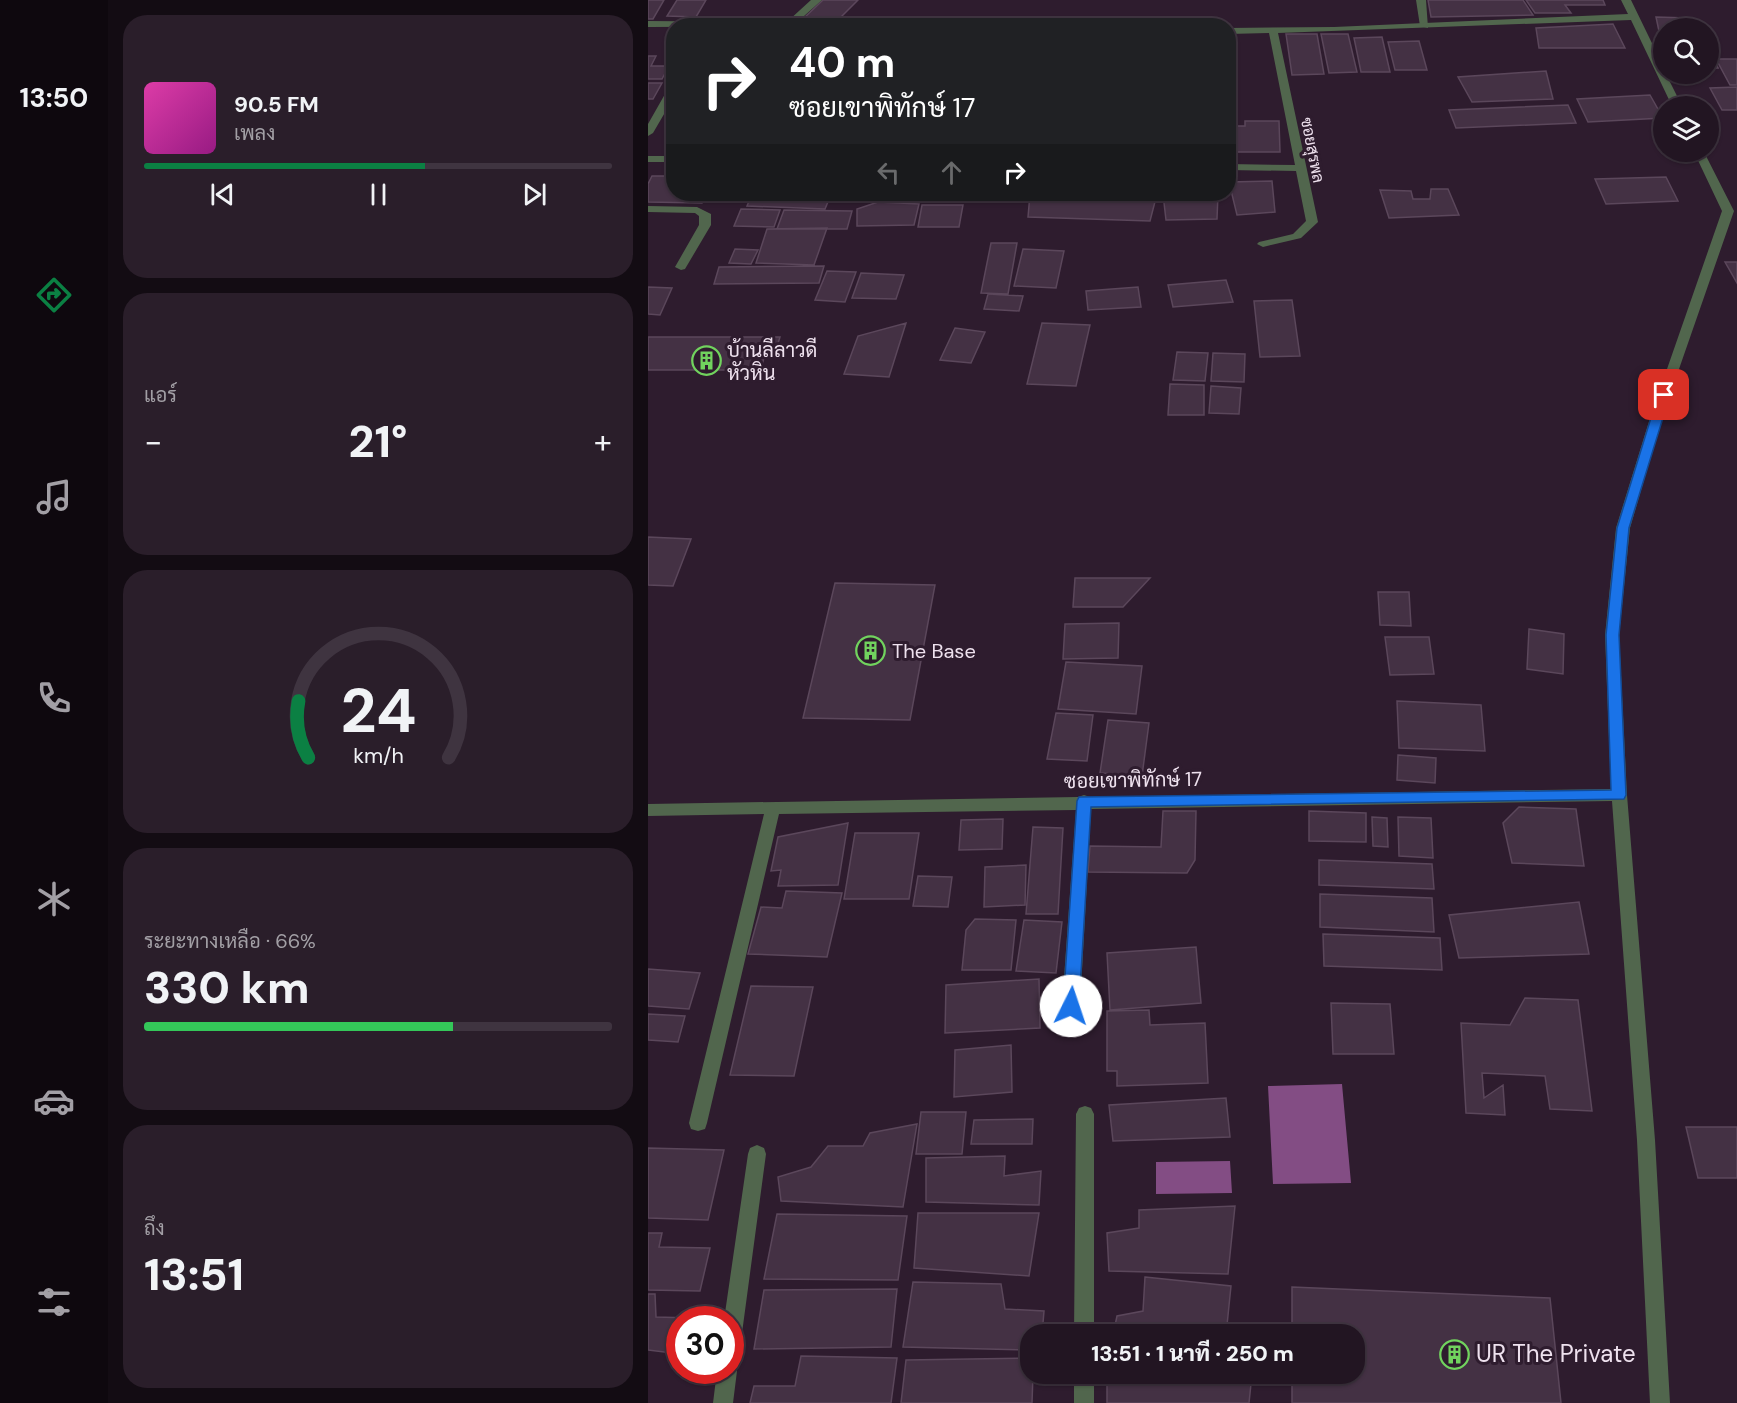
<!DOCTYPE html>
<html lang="th">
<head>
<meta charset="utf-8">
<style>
  body { margin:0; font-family:"DM Sans",Sarabun,sans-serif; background:#2a1e2a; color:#f1f3f6; height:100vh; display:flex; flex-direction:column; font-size:22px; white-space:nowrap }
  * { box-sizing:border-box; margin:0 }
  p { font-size:20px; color:#a29fa5 }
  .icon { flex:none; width:33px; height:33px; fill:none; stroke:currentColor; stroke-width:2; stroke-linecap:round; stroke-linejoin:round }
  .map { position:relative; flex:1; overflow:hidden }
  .details { display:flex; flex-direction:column; gap:15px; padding:15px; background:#130c13; width:540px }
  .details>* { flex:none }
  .banner { position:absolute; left:18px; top:18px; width:570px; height:183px; border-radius:24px; box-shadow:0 2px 4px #0004,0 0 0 2px #3f3440; background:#202124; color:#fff; overflow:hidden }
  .fabs { position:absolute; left:1005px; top:18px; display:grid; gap:12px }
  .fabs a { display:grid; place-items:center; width:66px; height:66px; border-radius:50%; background:#221522; box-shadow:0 2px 4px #0004,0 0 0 2px #3f3440; font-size:30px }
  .speed { position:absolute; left:18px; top:1306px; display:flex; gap:12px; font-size:30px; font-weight:700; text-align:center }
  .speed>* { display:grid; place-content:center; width:78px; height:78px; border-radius:50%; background:#221522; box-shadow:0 2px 4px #0004,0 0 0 2px #3f3440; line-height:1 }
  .speed .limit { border:9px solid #d22; background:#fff; color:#111 }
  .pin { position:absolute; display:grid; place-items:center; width:51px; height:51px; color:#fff; margin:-26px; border-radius:12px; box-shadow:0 3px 9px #0006 }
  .me { position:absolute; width:66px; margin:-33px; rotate:4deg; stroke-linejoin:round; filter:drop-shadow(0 0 4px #0008) }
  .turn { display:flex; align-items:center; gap:21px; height:126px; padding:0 24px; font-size:27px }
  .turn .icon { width:78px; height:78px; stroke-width:2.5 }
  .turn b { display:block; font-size:42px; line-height:51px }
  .lanes { display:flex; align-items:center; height:57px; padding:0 24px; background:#0003; justify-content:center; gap:30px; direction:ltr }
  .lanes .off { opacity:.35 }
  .big { font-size:45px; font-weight:800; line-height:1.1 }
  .details .tile { flex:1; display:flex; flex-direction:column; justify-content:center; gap:9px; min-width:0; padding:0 21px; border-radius:24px; background:#2a1e2a }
  .details .dial { align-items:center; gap:0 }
  .dial svg { height:156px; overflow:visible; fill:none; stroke:#3f3440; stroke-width:7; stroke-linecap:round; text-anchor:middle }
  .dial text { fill:#f1f3f6; stroke:none }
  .song { display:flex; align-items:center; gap:18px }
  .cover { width:72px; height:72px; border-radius:9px; background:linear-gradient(135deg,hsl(320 70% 55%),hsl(310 70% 35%)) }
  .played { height:6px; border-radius:3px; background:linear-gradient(90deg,#0b8043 60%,#3f3440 60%) }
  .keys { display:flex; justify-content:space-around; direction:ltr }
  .heat { display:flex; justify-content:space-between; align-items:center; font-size:33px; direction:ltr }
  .charge { height:9px; border-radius:4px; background:linear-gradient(90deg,#34c759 66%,#3f3440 0) }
  .trip { position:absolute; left:372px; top:1324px; width:345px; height:60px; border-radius:24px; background:#221522; box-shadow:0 2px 4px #0004,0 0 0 2px #3f3440; font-weight:800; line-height:60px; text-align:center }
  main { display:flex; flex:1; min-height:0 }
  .tab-bar { display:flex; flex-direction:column; width:108px; justify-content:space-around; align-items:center; background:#0e080e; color:#a29fa5 }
  .tab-bar .icon { width:42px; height:42px }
  .tab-bar .current { color:#0b8043 }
  .tab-bar b { font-size:27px; color:#f1f3f6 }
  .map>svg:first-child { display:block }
  .water { fill:#834d84 }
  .building { fill:#443144; stroke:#5b475b; stroke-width:1.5 }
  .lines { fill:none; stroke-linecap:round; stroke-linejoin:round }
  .lane { fill:#51664d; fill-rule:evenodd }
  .street { fill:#51664d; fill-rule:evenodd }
  .route { fill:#1a73e8; stroke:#114b97; stroke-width:1.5 }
  .labels { text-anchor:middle; stroke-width:6; stroke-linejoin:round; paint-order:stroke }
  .far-street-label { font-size:16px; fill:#eee1ee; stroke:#2e1c2e }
  .poi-label { font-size:20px; fill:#eee1ee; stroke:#2e1c2e; text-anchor:start }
  .street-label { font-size:20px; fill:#eee1ee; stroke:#2e1c2e }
  .near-poi-label { font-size:24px; fill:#eee1ee; stroke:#2e1c2e; text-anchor:start }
</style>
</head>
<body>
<main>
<nav class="tab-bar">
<b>13:50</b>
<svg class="icon current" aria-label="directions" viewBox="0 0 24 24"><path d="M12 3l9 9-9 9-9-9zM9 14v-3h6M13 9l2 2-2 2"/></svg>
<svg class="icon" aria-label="music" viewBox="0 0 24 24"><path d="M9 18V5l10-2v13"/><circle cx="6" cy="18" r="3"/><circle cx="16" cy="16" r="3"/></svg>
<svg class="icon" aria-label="phone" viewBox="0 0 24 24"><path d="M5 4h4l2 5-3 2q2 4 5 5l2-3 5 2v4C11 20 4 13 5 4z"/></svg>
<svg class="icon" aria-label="climate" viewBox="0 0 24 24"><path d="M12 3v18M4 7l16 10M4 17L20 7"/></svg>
<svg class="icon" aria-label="car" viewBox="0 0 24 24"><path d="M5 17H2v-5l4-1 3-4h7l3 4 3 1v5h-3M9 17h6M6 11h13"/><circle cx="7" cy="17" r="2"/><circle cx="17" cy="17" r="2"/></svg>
<svg class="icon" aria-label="filters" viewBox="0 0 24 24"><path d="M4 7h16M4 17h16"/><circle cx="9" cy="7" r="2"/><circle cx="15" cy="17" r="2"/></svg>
</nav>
<section class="details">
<div class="tile">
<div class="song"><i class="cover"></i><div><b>90.5 FM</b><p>เพลง</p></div></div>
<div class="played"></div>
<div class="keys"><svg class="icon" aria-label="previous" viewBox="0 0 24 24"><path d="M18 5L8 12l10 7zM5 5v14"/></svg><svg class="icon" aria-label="pause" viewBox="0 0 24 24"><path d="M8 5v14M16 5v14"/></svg><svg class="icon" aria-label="next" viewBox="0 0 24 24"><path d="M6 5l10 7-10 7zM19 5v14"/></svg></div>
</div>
<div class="tile"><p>แอร์</p>
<div class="heat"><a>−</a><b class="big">21°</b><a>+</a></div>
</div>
<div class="tile dial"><svg viewBox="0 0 100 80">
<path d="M14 69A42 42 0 1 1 86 69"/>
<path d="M14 69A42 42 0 0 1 9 40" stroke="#0b8043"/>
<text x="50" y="56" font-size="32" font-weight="700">24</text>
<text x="50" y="72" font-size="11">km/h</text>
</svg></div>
<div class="tile"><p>ระยะทางเหลือ · 66%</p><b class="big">330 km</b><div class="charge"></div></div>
<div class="tile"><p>ถึง</p><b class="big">13:51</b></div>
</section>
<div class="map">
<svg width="1089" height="1403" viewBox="0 0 1089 1403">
  <rect width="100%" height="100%" fill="#2e1c2e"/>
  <path class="water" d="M694,1084L703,1183L625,1184L620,1086Z
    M582,1161L584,1193L508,1194V1162Z"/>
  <path class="building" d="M0,0H16L5,19H0Z
    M29,0H58L48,17L19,16Z
    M175,0H210L188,22L157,17Z
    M780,0H875L885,15L783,17Z
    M878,0H955L957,5H917L923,13H887Z
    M1008,17L1040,18L1042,28H1016V36H1012Z
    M965,24L977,48H891L888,28Z
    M638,34H669L676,74L644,75Z
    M673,34H700L709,72L681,73Z
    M734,37L742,72H713L706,38Z
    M771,41L779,70H747L740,42Z
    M1060,54H1064L1070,68H1060Z
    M0,56H8L3,66H21L14,79H0Z
    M1068,59H1089V85H1082Z
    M898,71L905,99L824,102L810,77Z
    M0,83H14L5,99H0Z
    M1089,87V110H1074L1062,88Z
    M1002,95L1015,118L940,122L929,99Z
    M920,105L928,123L808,128L801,110Z
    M597,121H631L632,152H580V126H597Z
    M4,176H26V194H57L54,203L0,202V184Z
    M1018,177L1030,201L958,204L947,179Z
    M624,181L627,212L589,215L581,182Z
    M783,189H800L811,215L741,218L732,190L763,191L765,199H782Z
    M104,194H158L157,196L182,197L177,209L99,206Z
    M285,194H318L316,199L284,198Z
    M382,194H509L502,221L380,217Z
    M515,194H570L569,219L518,220Z
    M230,202L271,204L266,225L209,226V209Z
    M274,205H315L311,227H270Z
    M93,209L132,210L126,227L86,226Z
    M136,210L204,211L199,229H129Z
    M179,228L166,265L108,263L119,229Z
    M343,243H369L360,294L333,293Z
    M87,249L110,250L103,264L81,263Z
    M375,249L416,251L408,288L366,286Z
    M1077,262H1089V283Z
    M176,266L171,283L66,284L71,267Z
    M179,271L208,272L197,302L167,300Z
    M213,273L256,275L248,299L204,298Z
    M578,280L585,302L525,307L520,285Z
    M0,287L24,288L12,315L0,314Z
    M490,287L493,307L440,310L438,291Z
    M340,294L375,296L371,311L336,309Z
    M644,300L652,356L612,357L606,301Z
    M258,323L241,377L196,374L210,336Z
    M394,323L442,325L428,386L379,384Z
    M307,328L337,332L323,363L292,360Z
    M0,337H132L127,353H117L113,370H0Z
    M529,352L560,353L557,381L525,380Z
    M565,353L597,354L596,382L563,381Z
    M522,384L556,385V415H520Z
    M563,386L593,388L591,414L561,413Z
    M0,537L43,539L25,586L0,585Z
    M427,578H502L475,607H425Z
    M187,583L287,585L262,720L155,718Z
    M730,592H761L763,626L732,625Z
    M471,623L470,658L415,659L417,624Z
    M881,629L916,634L915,674L879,669Z
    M737,637H781L786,674L742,675Z
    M418,662L494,666L488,714L410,709Z
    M749,701L833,705L837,751L751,748Z
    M408,713L445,715L439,761L399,759Z
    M460,720L501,723L494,776L452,773Z
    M750,755L788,758L787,783L749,780Z
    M871,807L928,809L936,866L864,863L855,823Z
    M515,811H548L547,860L539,873L440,872L442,846L513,847Z
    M661,811L718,813V842L661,841Z
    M724,817L739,818L740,847L725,846Z
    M750,817L783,818L785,858L751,856Z
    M355,819L354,849L311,850L313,820Z
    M200,823L190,885L130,886L133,870L123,871L130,837Z
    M385,827L415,828L410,914H378Z
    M207,833H271L261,899H196Z
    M671,860L784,864L786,889L671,885Z
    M378,865L377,905L336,907L337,867Z
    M270,876L304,877L300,907L265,906Z
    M138,891L194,893L179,957L100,954L113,907L134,908Z
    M672,894L784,898L786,932L672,927Z
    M931,902L941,954L811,958L801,915Z
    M327,919L368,920L363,970H314L318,930Z
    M376,920L414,922L408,973L368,971Z
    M675,934L792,938L794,970L676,966Z
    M548,947L553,1003L462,1010L459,953Z
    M0,969L52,973L41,1009L0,1006Z
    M391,979L392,1028L297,1033L298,985Z
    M103,986L165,987L146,1076L82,1075Z
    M877,998L930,1000L944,1111L902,1109L897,1076L834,1073L836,1098L855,1085L857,1115L818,1113L813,1023L862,1025Z
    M683,1003L742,1004L746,1054H685Z
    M501,1010L502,1025L557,1023L560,1083L469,1086V1071H459V1011Z
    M0,1014L37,1016L30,1042L0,1040Z
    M363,1045L364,1092L306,1097L307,1050Z
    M578,1098L582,1137L465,1141L461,1105Z
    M273,1112H318L314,1154H268Z
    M385,1119L384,1144H323L326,1120Z
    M269,1124L255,1207L133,1201L130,1177L163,1167L180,1146H215L222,1133Z
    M1038,1127H1089V1178H1050Z
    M0,1148L76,1150L60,1220L0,1218Z
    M357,1156L356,1176L393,1171L391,1205L278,1202V1158Z
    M587,1206L580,1274L461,1271L459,1233L491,1228V1210Z
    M270,1213H391L381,1276L266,1268Z
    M129,1214L259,1216L250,1280L116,1279Z
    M0,1233H14L11,1247L62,1248L52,1291L0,1290Z
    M497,1277L583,1286L578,1335H465L469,1316L495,1311Z
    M265,1282L353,1284L357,1309L396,1311L394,1335H382V1350L255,1347Z
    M644,1287L902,1298L913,1403H644V1374H706V1335H644Z
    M249,1289L243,1347L106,1349L116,1290Z
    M0,1294H7L8,1317L45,1318L32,1320V1354L0,1350Z
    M153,1356L249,1358L243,1403H102L106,1386H147Z
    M382,1358V1374H385L384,1403H253L258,1360Z
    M497,1374H604L601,1403H459V1379L494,1383Z"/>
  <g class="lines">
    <path class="lane" d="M163,0H174L146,25H140V21Z
      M768,0H778L780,28L772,26Z"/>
    <path class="street" d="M973,0H983L1016,68V74H1018L1034,106H1024L983,20L630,33L670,222L653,238L615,247L609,244L611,242L645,234L658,221L648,171L580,170V164L647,165L621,33L580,34V28L686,27L980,14Z
      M0,21L250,23L254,26L0,27Z
      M26,84V97L5,133L0,136V124L21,87Z
      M1046,152H1056L1086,211L1015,415L982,528L971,635L979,795L1007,1140L1022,1403H1002L989,1140L964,801L443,809L432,1006L429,1011L423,1014L417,1011L414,1006L428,810L131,814L59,1123L57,1129L50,1131L43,1129L41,1123L116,814L0,816V804L430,797L436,795L442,797L963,789L957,635L968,528L1003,415L1074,211Z
      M0,156H26V162H0Z
      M0,206L49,207L63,214V225L37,269L33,270L27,267L51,225V216L47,213L0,212Z
      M437,1106L443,1108L446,1114V1335H426L428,1114L431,1108Z
      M109,1145L116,1148L118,1154L92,1348L89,1355L82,1358V1320H76L100,1154L102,1148Z
      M82,1362L86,1364L89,1371L85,1403H65L69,1371H82Z
      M426,1374H446V1403H426Z"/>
  </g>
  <path class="route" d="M1016,391L1022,395L981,528L971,635L978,795L976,799L443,807L431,1006L428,1011L423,1013L417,1011L415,1006L429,801L431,797L963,790L958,635L969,528L1010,395Z"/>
  <defs>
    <symbol id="building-ring" viewBox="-11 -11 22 22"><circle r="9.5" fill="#2e1c2e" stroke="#71d35e" stroke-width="1.5"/><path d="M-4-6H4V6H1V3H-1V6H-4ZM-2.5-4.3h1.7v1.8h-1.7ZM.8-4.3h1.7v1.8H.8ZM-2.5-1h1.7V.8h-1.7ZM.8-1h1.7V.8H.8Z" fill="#71d35e"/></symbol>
  </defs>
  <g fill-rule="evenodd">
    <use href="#building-ring" x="42" y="344" width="33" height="33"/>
    <use href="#building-ring" x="206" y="634" width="33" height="33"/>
    <use href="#building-ring" x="790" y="1338" width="33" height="33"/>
  </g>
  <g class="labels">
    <g class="far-street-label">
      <text transform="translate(665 150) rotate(79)" y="6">ซอยสุรพล</text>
    </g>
    <g class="poi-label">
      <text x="79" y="357">บ้านลีลาวดี<tspan x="79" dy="23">หัวหิน</tspan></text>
      <text x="244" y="658">The Base</text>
    </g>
    <g class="street-label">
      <text transform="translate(485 780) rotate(-1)" y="7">ซอยเขาพิทักษ์ 17</text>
    </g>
    <g class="near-poi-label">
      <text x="828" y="1362">UR The Private</text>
    </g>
  </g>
</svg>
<div class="fabs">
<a><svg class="icon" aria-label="search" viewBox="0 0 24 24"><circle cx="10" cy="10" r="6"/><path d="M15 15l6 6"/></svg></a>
<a><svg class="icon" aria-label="layers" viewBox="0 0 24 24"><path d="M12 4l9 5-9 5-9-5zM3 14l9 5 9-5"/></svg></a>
</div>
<div class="speed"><div class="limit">30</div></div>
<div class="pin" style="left:1016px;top:395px;background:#d93025"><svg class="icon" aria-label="arrive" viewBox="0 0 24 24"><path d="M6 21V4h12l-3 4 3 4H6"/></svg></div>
<svg class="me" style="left:423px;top:1006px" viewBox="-20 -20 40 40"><circle r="19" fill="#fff"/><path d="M0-13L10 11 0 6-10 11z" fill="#1a73e8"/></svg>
<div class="trip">13:51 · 1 นาที · 250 m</div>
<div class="banner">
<div class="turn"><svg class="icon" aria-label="right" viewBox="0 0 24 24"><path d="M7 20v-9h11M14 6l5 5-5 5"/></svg><div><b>40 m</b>ซอยเขาพิทักษ์ 17</div></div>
<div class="lanes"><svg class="icon off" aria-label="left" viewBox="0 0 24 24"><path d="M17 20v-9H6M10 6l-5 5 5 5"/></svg><svg class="icon off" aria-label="ahead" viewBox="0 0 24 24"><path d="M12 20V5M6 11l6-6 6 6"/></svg><svg class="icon" aria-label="right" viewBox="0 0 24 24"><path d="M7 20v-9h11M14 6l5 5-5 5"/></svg></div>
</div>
</div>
</main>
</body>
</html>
